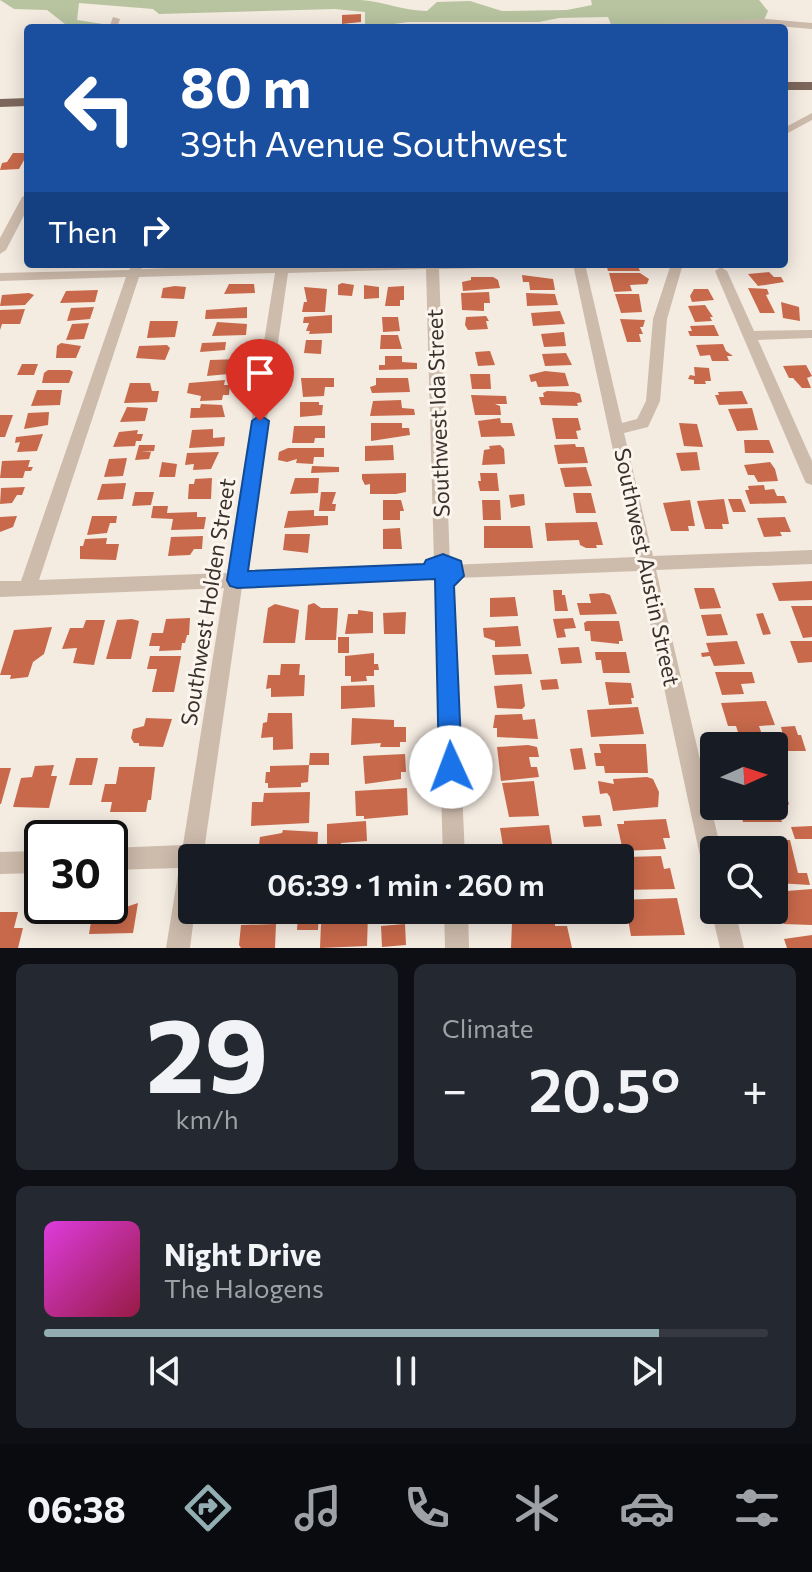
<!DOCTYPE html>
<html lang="en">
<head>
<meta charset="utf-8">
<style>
  body { margin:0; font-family:Commissioner,sans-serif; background:#242831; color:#f1f3f6; height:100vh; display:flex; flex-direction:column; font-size:30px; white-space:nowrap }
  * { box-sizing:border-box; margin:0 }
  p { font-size:26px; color:#9ea1a6 }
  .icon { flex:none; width:44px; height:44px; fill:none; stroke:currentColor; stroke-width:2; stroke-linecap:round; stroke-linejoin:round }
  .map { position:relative; height:948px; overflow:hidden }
  .side { display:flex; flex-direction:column; gap:16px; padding:16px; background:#0d0f14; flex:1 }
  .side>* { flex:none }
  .top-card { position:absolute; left:24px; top:24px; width:764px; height:244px; border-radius:8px; box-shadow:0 4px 20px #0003; background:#1a4fa0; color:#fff; overflow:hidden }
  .needle { width:52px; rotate:87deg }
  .fabs { position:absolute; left:700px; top:732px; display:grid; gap:16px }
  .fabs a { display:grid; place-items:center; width:88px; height:88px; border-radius:8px; background:#171b24; box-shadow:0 4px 20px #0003; font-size:40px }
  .speed { position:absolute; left:24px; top:820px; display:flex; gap:16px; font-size:40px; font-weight:700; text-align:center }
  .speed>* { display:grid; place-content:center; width:104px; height:104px; border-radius:50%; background:#171b24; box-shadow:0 4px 20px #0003; line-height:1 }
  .speed .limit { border:4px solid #111; border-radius:12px; background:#fff; color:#111 }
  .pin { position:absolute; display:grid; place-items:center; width:68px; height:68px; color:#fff; margin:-82px -34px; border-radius:50% 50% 50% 0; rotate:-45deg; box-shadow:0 0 8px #0007 }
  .pin .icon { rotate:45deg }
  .me { position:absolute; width:88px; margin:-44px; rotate:358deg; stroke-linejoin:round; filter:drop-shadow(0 0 6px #0008) }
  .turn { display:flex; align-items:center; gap:28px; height:168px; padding:0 24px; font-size:36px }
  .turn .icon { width:104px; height:104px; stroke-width:2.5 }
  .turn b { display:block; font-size:56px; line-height:68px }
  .then { display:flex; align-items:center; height:76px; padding:0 24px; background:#0003; gap:16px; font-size:30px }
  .big { font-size:60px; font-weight:600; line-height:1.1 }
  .side .tile { flex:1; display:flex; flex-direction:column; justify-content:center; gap:12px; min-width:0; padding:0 28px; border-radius:12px; background:#242831 }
  .side .dial { align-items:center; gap:0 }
  .dial b { font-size:104px; line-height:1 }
  .song { display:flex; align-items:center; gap:24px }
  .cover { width:96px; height:96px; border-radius:12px; background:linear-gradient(135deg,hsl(300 70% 55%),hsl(340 70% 35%)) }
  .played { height:8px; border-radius:4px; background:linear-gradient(90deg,#92aeb2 85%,#363941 85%) }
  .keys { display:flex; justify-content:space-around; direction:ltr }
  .heat { display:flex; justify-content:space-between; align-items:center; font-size:44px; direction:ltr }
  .side .tiles { flex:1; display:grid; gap:16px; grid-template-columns:1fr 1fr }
  .tile:last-child { grid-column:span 2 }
  .trip { position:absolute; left:178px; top:844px; width:456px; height:80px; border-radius:8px; background:#171b24; box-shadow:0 4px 20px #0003; font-weight:600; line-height:80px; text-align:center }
  .menu { display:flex; height:128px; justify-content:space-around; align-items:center; background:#090b0e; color:#9ea1a6 }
  .menu .icon { width:56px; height:56px }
  .menu .active { color:#92aeb2 }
  .menu b { font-size:36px; color:#f1f3f6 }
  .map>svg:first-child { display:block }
  .green { fill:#b8c4a0 }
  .building { fill:#c8694b }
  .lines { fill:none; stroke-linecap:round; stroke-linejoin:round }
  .minor { fill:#cdbbac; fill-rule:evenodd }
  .major { fill:#7d675c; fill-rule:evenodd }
  .route { fill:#1a73e8; stroke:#114b97; stroke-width:2 }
  .labels { text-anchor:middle; stroke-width:6; stroke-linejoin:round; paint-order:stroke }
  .street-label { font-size:22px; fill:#3b302b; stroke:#fbf5ee }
</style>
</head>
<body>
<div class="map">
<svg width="812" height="948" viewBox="0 0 812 948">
  <rect width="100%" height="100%" fill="#f4ebe1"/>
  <path class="green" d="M0,0H361C385,2 404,11 427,11L437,2L470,1L502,11L567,10L592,5L591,0H759L768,11L764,20L612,27L608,17L559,18L539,22H408L365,28V12L335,9L159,14L153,9L79,3L77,20L103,24L101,28H65V24L47,10L14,9Z"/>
  <path class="building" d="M361,14V22L342,24V15Z
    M13,153H28L19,169L0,170L2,163L7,162Z
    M606,264H637L640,271H608Z
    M769,272L774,277H781L784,282L758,286L748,274Z
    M609,273H640L649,279L647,284L630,285L632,291L614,292Z
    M522,275L553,279L555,290H530L529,282H523Z
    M471,277H493L498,280L500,288L463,291L462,282L471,280Z
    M342,283L354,285L352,296L338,295V285Z
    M229,284H254L255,293L224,294Z
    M364,285L379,287V298L364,299Z
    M175,286L186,287L184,299L161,298L163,288Z
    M404,286V300H400V306H385L388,287Z
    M304,287L327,289L325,312H302L304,302H307Z
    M748,288L767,289L769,294L766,295L775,313H760Z
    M694,289H708L714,300L692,302L690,296Z
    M98,290L95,302L60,303L66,291Z
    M489,292L490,303H484V311L462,310L461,293Z
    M29,293L34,295L25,305L0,306L2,295Z
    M526,293L555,294L558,305L527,306Z
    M615,294H639L642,312L621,313Z
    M781,302L799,307L800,321L783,318Z
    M705,305L713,317H710L712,321L695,322L688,306Z
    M94,307L90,319L67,321L71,308Z
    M247,307V318L205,319L206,310Z
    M25,309L20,324H2L0,330V310Z
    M560,311L565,324L533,326L531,313Z
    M332,315V333L309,334L310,331H306L309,323H303L304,317Z
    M486,316L489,321H486L488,329L468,330L465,325L466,317Z
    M382,317H398L400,331L383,332Z
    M620,319L645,320L643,327H640L643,334H639L641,342H627Z
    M150,321H178L175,337L147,338Z
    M217,322L247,324L246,335L212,336Z
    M89,323L84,339L66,340L72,324Z
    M714,325L719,336H690L688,331H692L690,326Z
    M564,332L566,346L544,347L541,334Z
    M381,335H398L402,349H380Z
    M306,340H322L321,354L304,353Z
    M226,342L225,350L200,352L202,343Z
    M61,343L81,346L76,358H56L57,346Z
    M723,344L726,351L733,356H727L729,361H712L710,355L700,356L696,345Z
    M167,345L170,348L165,360L136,358L139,346Z
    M490,351L495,365L478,366L475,352Z
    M566,353L572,365L545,366L542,354Z
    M385,356H402V362L417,363V369L379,370V365H385Z
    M241,359L239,373L207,376L210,360Z
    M22,364H38L34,375H17Z
    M806,365L812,376L807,378L811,388H802L793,378H789L783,366Z
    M694,367L709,368L711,381H705L706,384H694V380L688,379L690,375L695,376Z
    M48,370H70L73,372L69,383H42L44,373Z
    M545,371L565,373L569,386L538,387L536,381L531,382L529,375Z
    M470,374H490L491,389H472Z
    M301,378H334V387H325L324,396L303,397Z
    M376,378H408L410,392L372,393L370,387L376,385Z
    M225,380L224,385H230L229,395H223L222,400L200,401L201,396L187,393L189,383Z
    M130,383H150L152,391H159L157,402L124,403Z
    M37,390H62L60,405L31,406Z
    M547,391L574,392L580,394L582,402L577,403L578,406L541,405L539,397H544L543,393Z
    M742,391L748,404L719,405L715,395H719L718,392Z
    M471,395L506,396L507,404H495L500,406L501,415H475Z
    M401,400L402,408L414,409L415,415L370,416L373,401Z
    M300,402H319V405H323L322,415L300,417Z
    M201,404L222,405L225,417L190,418L191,408H200Z
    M127,407L148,408L145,421L120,422Z
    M752,408L758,430L737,431L728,409Z
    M49,412L48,425L24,429L28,413Z
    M0,415H13L5,437H0Z
    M500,418L501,423H512L515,436L481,437L478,421Z
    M552,418H578L581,430L576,431L578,439H556Z
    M371,423H402V428H409L410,435L371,441Z
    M679,423L697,424L703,447L684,446Z
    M294,426H325V438H315L314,443H292Z
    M213,429V438L225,437L224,446L189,448L192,430Z
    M138,430L137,434H143L141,441H136L135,446L113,447L119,432Z
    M43,434L37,451L17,452L20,442L15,443L16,437Z
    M744,440H769L774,453H745Z
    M575,444L576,447H584L588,463L558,464L554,445Z
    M139,445H155L154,451L141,452H151L149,459L135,460Z
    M393,445L394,460L365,461V446Z
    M500,445L504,449L505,464L482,465L484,450L490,449L489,446Z
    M288,448H324V457H314L313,464L296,463L297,459L287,462L278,460L279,452Z
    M219,452L211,469L193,470L194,464L185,465L187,453Z
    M697,452L700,470L681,471L676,453Z
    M127,458L123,476L104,477L109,459Z
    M30,460L28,467H33L31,471H25L23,478H0L2,461Z
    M162,462L177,464L175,477H159Z
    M770,462L775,469L778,481L758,482L754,475H748L744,465Z
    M312,466L339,467V472L311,473Z
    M586,467L592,486L565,487L560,468Z
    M406,473V492L396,494H370V484L365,485L362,479V474Z
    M480,473H497L499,491H480L478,481H481Z
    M212,478L211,499H188L189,484H194L195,479Z
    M295,478H319L318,493L290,494Z
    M126,483L123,499L97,500L102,484Z
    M764,485L765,490L774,489L777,496H784L787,503L750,504L745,490H749L748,486Z
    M25,487L22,495H17L12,503L0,504L1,488Z
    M135,492H154L151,505L132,506Z
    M321,492H336L332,504H336L335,511H319Z
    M573,493H591L596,513H576Z
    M524,494L525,505L511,508L509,495Z
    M724,499L729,524H722L723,529H705L697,501Z
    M728,499H741L746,512H733Z
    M383,500H401L404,511H400V520H383Z
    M482,500H500L501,520H483Z
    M690,500L695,526H688L689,531H671L663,503Z
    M153,506H168L167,513L197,512V517H206L204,529L171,530L173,519L151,518Z
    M314,510V516H328V525L284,528L288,511Z
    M17,516L13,527L0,532V517Z
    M92,516H117L116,523H110L107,533L87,535Z
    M785,517L791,532H780L782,536L764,537L757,518Z
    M597,522L603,545H596L597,548H586L580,545L579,540L547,541L545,523Z
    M484,526H530L533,548H484Z
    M400,528L402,549H383V529Z
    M285,534H310L308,553L283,550Z
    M203,536L202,549H194L190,555L168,556L171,537Z
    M107,538L106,544H119L116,560L80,559V546H83L85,539Z
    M812,581V600L779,601L772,583Z
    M694,588H714L721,608L700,609Z
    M553,590H562V595H565L568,611H555Z
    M604,593L610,595L617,614L580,615L577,603H591L589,594Z
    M515,597L518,616L490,617V598Z
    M314,603L321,608H338L336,640H305L308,605Z
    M275,604L299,610L295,643H263L268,608Z
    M791,606H812V637L803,638Z
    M358,610L373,612V633L345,634L348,614H358Z
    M406,612L405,634H384L383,613Z
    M763,613L771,634L763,635L756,614Z
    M721,614L728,635L707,636L701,615Z
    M190,618L189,635H187L185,643H182L181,650L159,651L160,646H149L152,633H163L166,619Z
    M573,618L576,628L564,629L566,637L557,638L553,619Z
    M132,619L139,621L131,659H106L117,620Z
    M86,620H105L94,665L73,663L77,648L62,649L70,628H83Z
    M587,621H619L623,641H619V644L591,641L590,631H585L584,623Z
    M518,626L521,646L495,647V641L484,637L483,628Z
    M52,627L44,654L33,662L28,677L10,679L11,675H0L14,630Z
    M338,637H349V653H338Z
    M737,641L745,664L714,666L710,656L702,657L701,653L709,652L706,643Z
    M790,641H812V662L798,663Z
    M579,647L582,663L561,664L558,648Z
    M595,652H626L630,673H603L601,660H596Z
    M374,653V664H378L379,670H374V676H366L367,681L351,682V676H345V656Z
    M528,654L532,674L495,675L492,655Z
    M150,656H181L174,692H152L157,669H147Z
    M281,664H300L299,675H305L304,696L271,697V688L266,689L268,675H280Z
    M715,672H752L755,683L741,684L744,694L722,695Z
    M557,679L559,689L542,690L540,680Z
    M605,682L631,683L634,698H631L632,704L609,705Z
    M522,684L525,706L522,709L497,708L494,686Z
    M374,685L375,707L341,709V686Z
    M766,701L775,725L759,726L765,743L742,745L736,726H728L721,703Z
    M638,707L644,734L591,737L587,710Z
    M268,713H292L293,749L273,750V737L261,738L263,723L267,722Z
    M522,714L523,720L535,719L538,739L497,737V728H493L495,715Z
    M146,718L172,719L163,747L139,746V743H134L131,738L133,729L144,726Z
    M352,718L394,720V727H406V742H400V747H380L381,743L351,745Z
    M795,726L798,735H801L806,751H787L781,727Z
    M599,744H646L648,773H605L604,766H596L594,753H601Z
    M528,745L537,747L539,757H529L531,767H537L539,777L501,781L497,747Z
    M582,748L586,769L574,770L570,749Z
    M310,753H329V765H309Z
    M405,754L406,772H401V779L365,784L363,756Z
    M76,758H98L92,785H69Z
    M54,765L51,776H57L49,808L13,807L21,778L32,777L35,766Z
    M309,765L308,782L301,783V787L268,788V783H265L266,772H270V766Z
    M119,767H155L151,800H148L146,812H110L112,802H101L105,784H116Z
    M0,768H11L1,804H0Z
    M647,777L653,779L659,792L658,807L613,811L610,797L607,793L600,794L598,781L614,784L613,779Z
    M534,781L539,816L509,817L502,783Z
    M407,788L408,815L364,819V816H356L355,791Z
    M310,792L309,823L251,826L252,802H263L264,793Z
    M774,795H786L789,804L785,809H778L782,822H743L740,812L747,811L746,806H774Z
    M600,815L602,826L584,827L582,816Z
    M666,819L670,838H663L666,849L623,851L617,824H624V821Z
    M366,821L367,841L341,843V847H327V824Z
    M549,825L552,844L551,851H544L545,855L525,856L523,845L503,846L500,828Z
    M812,826V839H795L791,827Z
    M283,830L318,832L317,858H264L265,845H259L260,837L282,833Z
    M766,839L790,840L798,873H807L810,885L776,883L774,850H769Z
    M356,847V858H328V849Z
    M661,856L664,869L670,868L675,889L620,890V869L629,868L627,857Z
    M812,889V925L784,924L774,892Z
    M677,898L685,935L631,936L628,919H613L612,910H620V900Z
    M124,900L123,908L138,903L133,933L89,934L93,909L110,906V901Z
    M0,912H18L14,928H23L18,948H0Z
    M319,914L318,930H297L298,915Z
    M368,914L367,946L320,948L321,924H327V916Z
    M555,921V926H567L572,948H511L512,923Z
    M276,924L275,948H241L239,945L241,925Z
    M405,924L406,945L382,947L381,926Z
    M812,935V948H787L784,939Z"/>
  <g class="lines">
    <path class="minor" d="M113,17L120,19L117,28H109Z
      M766,19L812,23V29L766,25L633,28L637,25Z
      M812,113V120L784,135V128Z
      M28,194V208L6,250L0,254V238L22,197Z
      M133,264H140L142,269L277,264H487L481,268L439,269L450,565L636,557L573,264H585L622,423L637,419L646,401L653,319L671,264H683L667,319L660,401L648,427L624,433L653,556L812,550V564L656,570L721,850H714V881L706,878L703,870L639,571L455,578L449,576L446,571L448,567H437L440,572L437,577L431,579L242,587L203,858H192V910H195L190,948H166L179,868L110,870V848L183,845L224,588L0,597V581H21L126,277L0,281V273L129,270ZM426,269L434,562L437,567L431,565L245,572L288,273ZM275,273L227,573L39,580L139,277Z
      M721,267L727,271L754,331L812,330V338L758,340L812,461V485L806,483L804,479L715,271Z
      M444,575L450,577L453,582L465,858H443L435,582L438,577Z
      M42,851V873L0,874V852Z
      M714,904V910H735L744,948H720L711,910Z
      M444,910H468L469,948H445Z"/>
    <path class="major" d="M784,82H812V90H784Z
      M28,98V106L0,107V99Z"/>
  </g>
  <path class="route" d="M260,415L269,421L248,571L424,564L426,560L443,554L461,561L464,576L454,586L462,767L459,775L451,778L442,775L439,767L435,579L237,588L230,586L227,580L252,421Z"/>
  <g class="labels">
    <g class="street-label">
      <text transform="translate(438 413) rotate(-92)" y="8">Southwest Ida Street</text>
      <text transform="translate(647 567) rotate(78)" y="8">Southwest Austin Street</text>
      <text transform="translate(208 602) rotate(-81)" y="8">Southwest Holden Street</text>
    </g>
  </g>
</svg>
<div class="fabs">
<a><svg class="needle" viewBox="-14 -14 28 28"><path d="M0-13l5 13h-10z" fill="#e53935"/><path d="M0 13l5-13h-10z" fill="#9ea1a6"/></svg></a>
<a><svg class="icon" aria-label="search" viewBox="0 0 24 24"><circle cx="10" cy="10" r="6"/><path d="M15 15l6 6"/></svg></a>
</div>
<div class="speed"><div class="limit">30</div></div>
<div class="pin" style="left:260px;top:421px;background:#d93025"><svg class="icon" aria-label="arrive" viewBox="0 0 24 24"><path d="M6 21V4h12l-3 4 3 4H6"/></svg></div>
<svg class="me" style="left:451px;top:767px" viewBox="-20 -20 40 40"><circle r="19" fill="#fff"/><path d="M0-13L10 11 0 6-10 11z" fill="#1a73e8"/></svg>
<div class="trip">06:39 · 1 min · 260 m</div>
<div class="top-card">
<div class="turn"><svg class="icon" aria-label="left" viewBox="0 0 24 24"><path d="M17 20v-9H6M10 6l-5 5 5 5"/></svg><div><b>80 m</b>39th Avenue Southwest</div></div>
<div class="then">Then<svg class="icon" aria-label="right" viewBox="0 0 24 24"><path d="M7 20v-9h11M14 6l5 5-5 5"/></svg></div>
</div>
</div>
<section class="side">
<div class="tiles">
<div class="tile dial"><b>29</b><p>km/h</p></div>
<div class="tile"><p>Climate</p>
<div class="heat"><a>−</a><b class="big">20.5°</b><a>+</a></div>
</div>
<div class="tile">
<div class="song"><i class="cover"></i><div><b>Night Drive</b><p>The Halogens</p></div></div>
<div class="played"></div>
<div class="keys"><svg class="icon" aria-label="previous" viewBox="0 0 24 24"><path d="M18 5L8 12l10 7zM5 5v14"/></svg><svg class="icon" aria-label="pause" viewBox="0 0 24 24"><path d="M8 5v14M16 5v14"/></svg><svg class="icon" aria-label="next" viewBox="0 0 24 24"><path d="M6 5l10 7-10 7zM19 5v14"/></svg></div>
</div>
</div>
</section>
<nav class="menu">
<b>06:38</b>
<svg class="icon active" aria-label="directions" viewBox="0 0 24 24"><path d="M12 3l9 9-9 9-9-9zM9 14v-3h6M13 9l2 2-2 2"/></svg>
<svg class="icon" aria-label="music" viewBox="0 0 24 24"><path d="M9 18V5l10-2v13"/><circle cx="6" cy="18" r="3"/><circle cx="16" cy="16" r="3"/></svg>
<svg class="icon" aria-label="phone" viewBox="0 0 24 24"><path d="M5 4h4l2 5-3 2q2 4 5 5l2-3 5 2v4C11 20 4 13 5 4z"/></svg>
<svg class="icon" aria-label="climate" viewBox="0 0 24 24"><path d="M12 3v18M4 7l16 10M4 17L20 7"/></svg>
<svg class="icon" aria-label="car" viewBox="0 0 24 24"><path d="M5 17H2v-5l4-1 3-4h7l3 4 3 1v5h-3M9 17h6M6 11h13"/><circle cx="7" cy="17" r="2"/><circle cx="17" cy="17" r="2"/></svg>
<svg class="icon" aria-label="filters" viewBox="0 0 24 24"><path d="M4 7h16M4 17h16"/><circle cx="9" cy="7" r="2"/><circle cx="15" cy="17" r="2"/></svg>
</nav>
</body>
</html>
